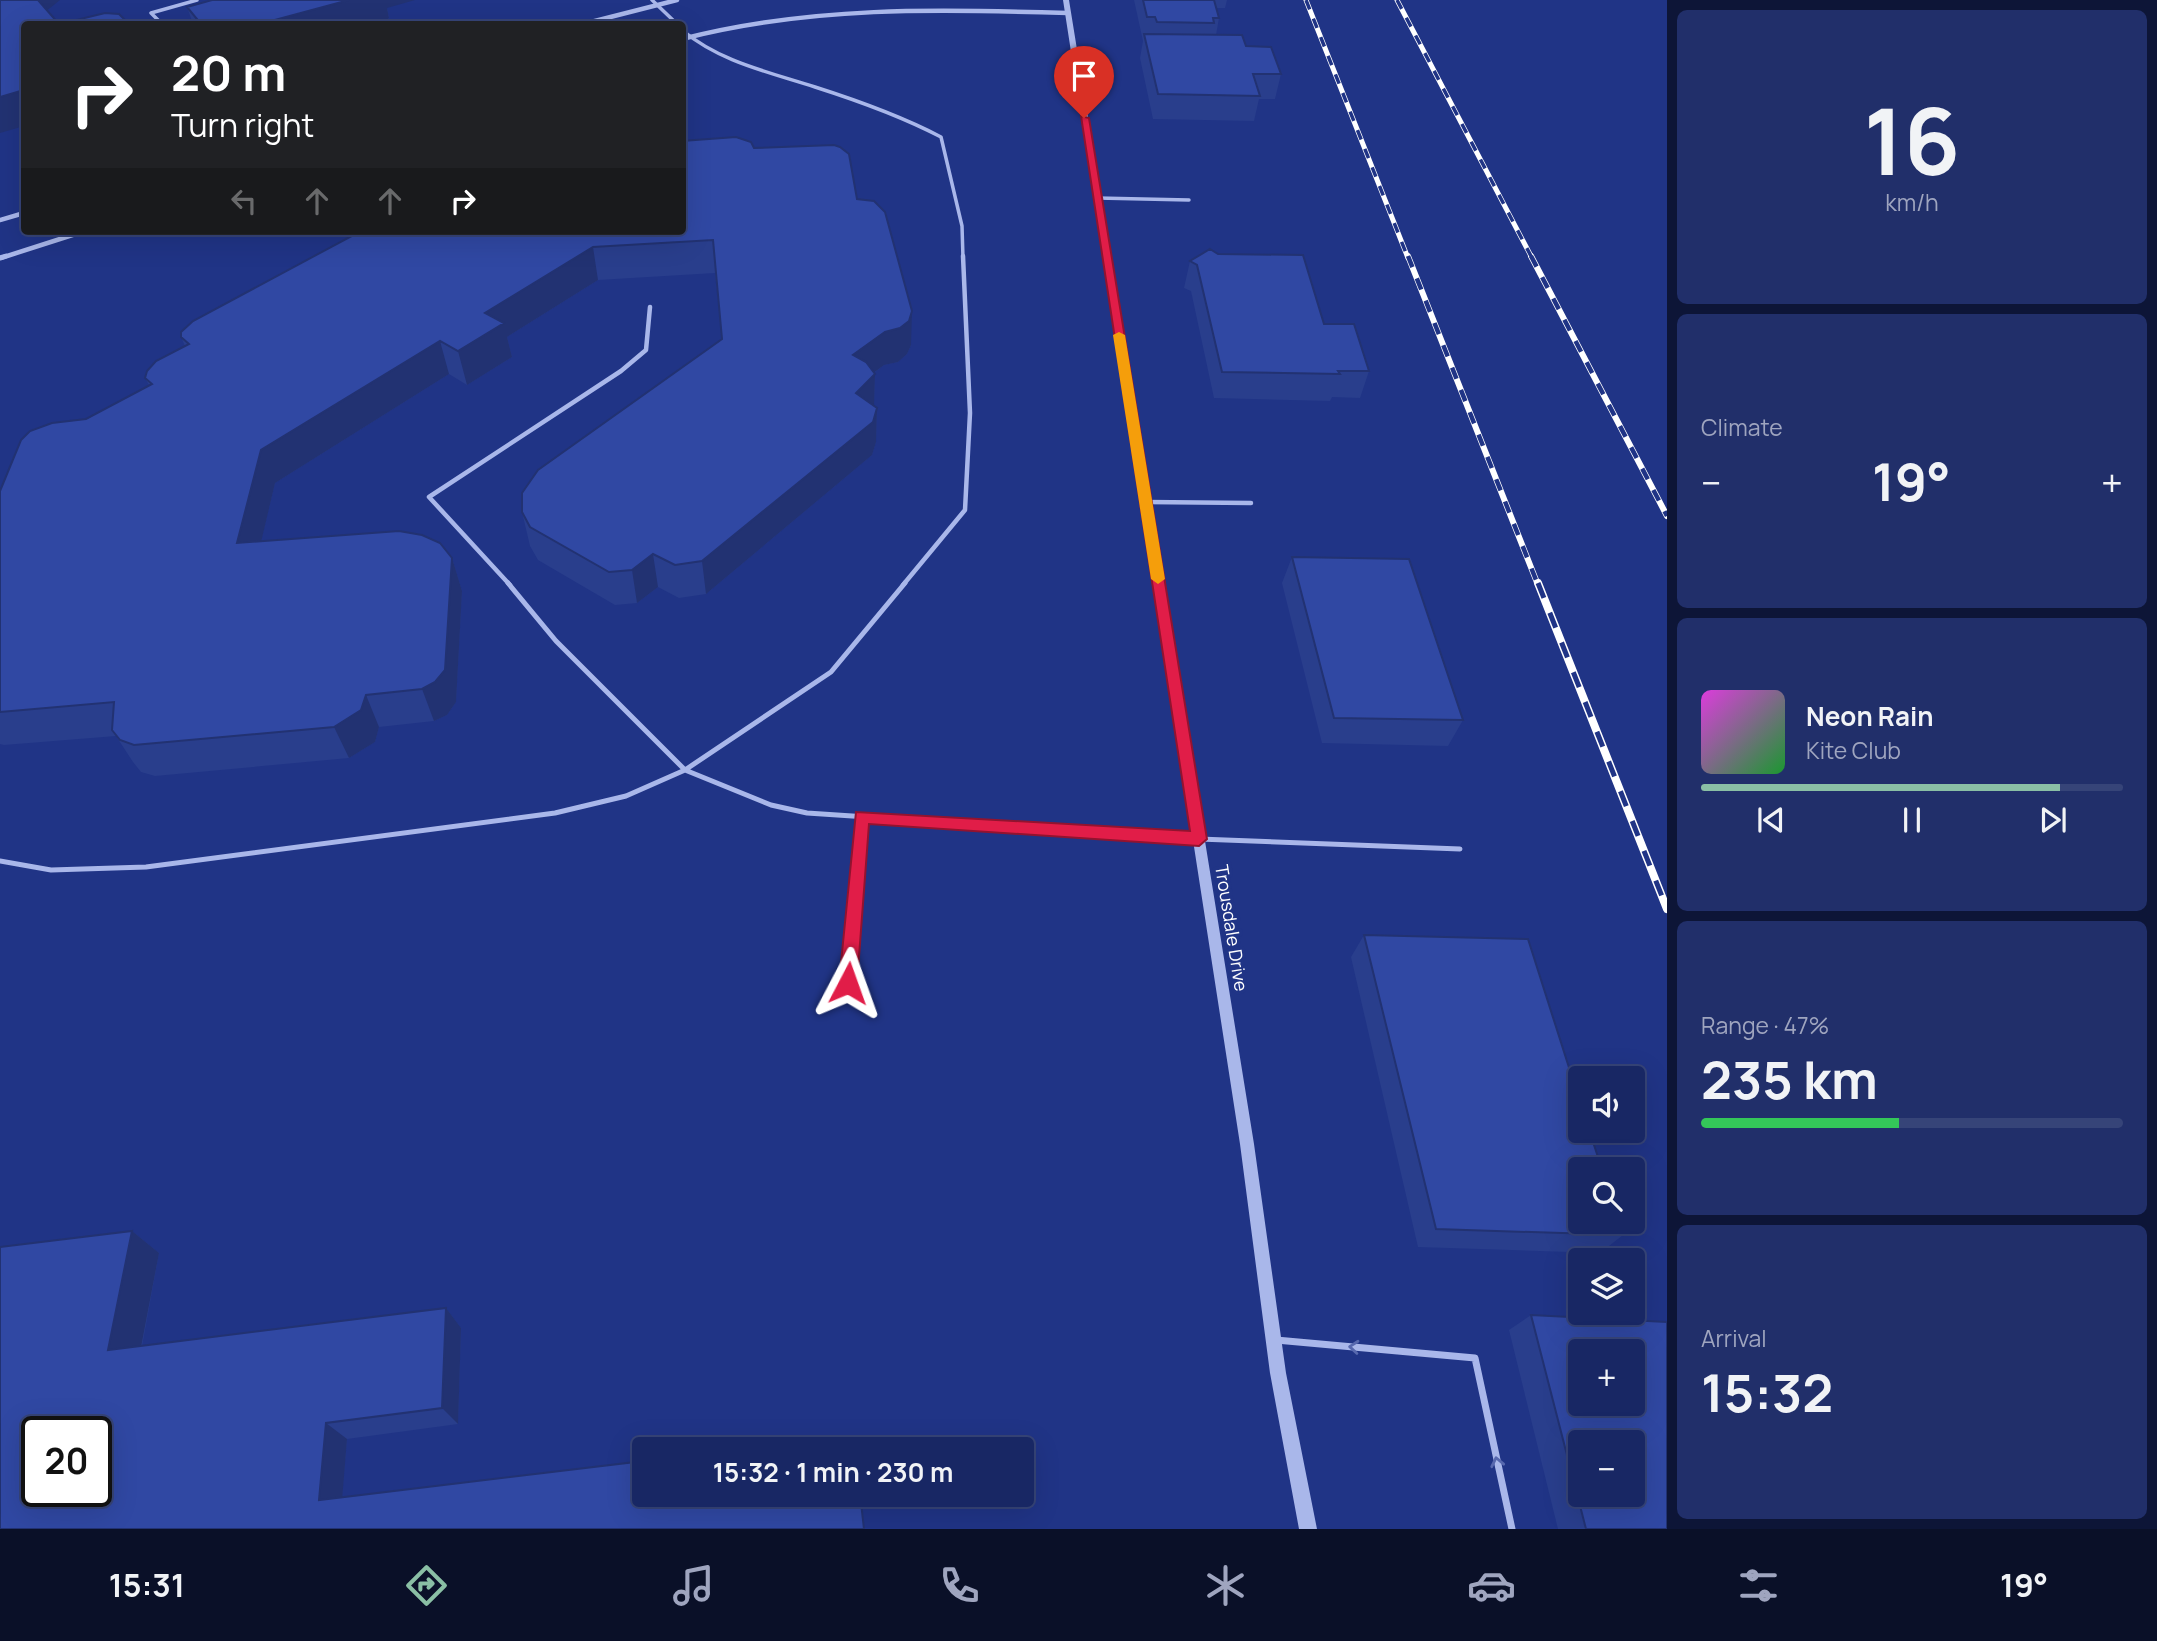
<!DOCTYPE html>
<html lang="en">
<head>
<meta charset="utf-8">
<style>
  body { margin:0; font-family:Manrope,sans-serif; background:#212f6a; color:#f1f3f6; height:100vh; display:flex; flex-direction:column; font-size:26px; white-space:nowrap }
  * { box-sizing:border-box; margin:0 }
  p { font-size:23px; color:#9fa5bf }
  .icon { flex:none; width:38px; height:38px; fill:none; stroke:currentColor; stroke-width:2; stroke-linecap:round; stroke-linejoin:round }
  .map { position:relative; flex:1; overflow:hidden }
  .side { display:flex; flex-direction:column; gap:10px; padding:10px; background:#0d1537; width:490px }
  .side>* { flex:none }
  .top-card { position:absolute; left:21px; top:21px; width:665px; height:214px; border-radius:7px; box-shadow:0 7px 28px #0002,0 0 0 2px #364478; background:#202124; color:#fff; overflow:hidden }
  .fabs { position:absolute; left:1568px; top:1066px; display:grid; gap:14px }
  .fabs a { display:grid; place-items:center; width:77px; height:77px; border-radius:7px; background:#182764; box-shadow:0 7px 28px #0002,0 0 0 2px #364478; font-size:35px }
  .speed { position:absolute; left:21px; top:1416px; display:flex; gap:14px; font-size:35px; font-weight:700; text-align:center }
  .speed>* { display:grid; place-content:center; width:91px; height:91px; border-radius:50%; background:#182764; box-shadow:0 7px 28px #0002,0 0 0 2px #364478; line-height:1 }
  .speed .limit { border:4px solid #111; border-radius:10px; background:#fff; color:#111 }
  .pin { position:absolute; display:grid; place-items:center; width:60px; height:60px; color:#fff; margin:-72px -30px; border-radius:50% 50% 50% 0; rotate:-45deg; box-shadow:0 0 7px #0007 }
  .pin .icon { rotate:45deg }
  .me { position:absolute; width:77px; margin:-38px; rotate:4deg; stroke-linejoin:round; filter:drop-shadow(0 0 5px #0008) }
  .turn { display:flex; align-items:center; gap:24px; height:147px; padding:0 35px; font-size:32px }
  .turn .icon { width:91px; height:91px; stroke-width:2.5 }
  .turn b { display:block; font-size:49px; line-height:60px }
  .lanes { display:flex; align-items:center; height:66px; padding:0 35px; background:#0003; justify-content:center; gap:35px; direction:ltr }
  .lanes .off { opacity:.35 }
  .big { font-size:52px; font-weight:700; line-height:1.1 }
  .side .tile { flex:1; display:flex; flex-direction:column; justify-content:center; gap:10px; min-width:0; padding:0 24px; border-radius:10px; background:#212f6a }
  .side .dial { align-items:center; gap:0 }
  .dial b { font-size:91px; line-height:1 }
  .song { display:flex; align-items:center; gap:21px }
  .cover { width:84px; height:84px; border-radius:10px; background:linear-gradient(135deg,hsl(300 70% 55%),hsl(130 70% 35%)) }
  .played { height:7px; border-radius:4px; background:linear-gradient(90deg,#8abfa5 85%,#364478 85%) }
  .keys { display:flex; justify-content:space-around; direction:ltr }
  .heat { display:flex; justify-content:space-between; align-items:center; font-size:38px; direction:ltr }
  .charge { height:10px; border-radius:5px; background:linear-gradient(90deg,#34c759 47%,#364478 0) }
  .trip { position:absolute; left:632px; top:1437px; width:402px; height:70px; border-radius:7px; background:#182764; box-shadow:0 7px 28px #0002,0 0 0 2px #364478; font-weight:700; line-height:70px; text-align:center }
  .tab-bar { display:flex; height:112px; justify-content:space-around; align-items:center; background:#0a1028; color:#9fa5bf }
  .tab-bar .icon { width:49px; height:49px }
  .tab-bar .on { color:#8abfa5 }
  .tab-bar b { font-size:32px; color:#f1f3f6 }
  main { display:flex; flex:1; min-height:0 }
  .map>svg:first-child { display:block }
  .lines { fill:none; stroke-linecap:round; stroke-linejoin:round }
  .service-far3 { stroke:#a9b7ea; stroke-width:3.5 }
  .service-far2 { stroke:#a9b7ea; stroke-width:4.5 }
  .service-far1 { stroke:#a9b7ea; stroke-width:5 }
  .service { stroke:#a9b7ea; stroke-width:7 }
  .minor-far1 { stroke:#a9b7ea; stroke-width:4.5 }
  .minor { stroke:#a9b7ea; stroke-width:5 }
  .tertiary { fill:#a9b7ea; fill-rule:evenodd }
  .rail-far2-casing { stroke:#fff; stroke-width:5 }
  .rail-far1-casing { stroke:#fff; stroke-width:6 }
  .rail-casing { stroke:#fff; stroke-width:8 }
  .rail-far2 { stroke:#203486; stroke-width:3.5; stroke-dasharray:10; stroke-linecap:butt }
  .rail-far1 { stroke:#203486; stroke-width:4.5; stroke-dasharray:12; stroke-linecap:butt }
  .rail { stroke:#203486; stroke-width:5; stroke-dasharray:16; stroke-linecap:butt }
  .wall { fill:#293e8c }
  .shaded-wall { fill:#223272 }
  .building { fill:#3048a3; stroke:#223272; stroke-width:2; fill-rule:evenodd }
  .oneway { stroke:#5768ae }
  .route { fill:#e11d48; stroke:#92132f; stroke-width:2 }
  .slow { fill:#f59e0b }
  .labels { text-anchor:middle; stroke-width:7; stroke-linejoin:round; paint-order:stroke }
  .street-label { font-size:18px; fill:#fff; stroke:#203486 }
</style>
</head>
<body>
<main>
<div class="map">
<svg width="1667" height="1529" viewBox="0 0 1667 1529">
  <rect width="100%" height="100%" fill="#203486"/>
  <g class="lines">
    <path class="service-far3" d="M652,0L677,24
      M162,24L151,13L197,0
      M682,30C720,62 769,72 815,87C859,101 901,116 941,137L962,226L963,258
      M1097,198L1189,200"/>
    <path class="service-far2" d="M1146,502L1251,503
      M510,585L429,497L621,371L646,350L650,307
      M903,585L965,510L970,413L963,256"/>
    <path class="service-far1" d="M905,583L831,672L685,770L771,805L807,813L1199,839L1460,849
      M0,861L51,870L146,867L555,813L626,796L685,770L556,641L508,583
      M848,983L861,816"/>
    <path class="service" d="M1276,1340L1475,1358L1512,1529"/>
    <path class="minor-far1" d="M583,24L677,0
      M682,39C810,6 937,9 1068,13
      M0,220L24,213
      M1,258L85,231"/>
    <path class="minor" d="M0,258L6,256"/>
    <path class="tertiary" d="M1063,0H1069L1254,1144L1286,1373L1317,1529H1299L1270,1373L1240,1144Z"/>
    <defs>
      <path id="rail-far2" d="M1306,0L1408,258
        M1397,0L1532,258"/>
      <path id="rail-far1" d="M1408,256L1538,585
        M1531,256L1667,516"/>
      <path id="rail" d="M1538,583L1667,909"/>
    </defs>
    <use href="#rail-far2" class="rail-far2-casing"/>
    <use href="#rail-far1" class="rail-far1-casing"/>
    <use href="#rail" class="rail-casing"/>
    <use href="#rail-far2" class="rail-far2"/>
    <use href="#rail-far1" class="rail-far1"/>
    <use href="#rail" class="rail"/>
  </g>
  <path class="wall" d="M1134,0H1227L1225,8H1216L1219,18L1216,35L1246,46L1281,74L1275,99H1259L1254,121L1153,119L1140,58L1143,41Z
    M187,7L387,8L389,18L382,23L378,24H193Z
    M754,148L857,199L911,345L907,354L898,362L884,365L874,373L875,374L874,406L877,408L876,442L872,455L706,594L679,598L658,587L637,603L615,605L538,560L530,546L522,512L722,339L715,273L598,280L507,337L512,357L467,385L449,374L275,483L261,541L452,558L462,591L456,702L447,715L434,721L379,727L375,742L349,758L155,776L141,772L133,762L116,736L4,745L0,744V491L86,419L149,385L145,378L185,346L181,337Z
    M1190,261L1324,324L1369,371L1360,398L1332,397L1330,401L1214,398L1191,291L1184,288Z
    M1292,557L1463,720L1448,746L1322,743L1282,583Z
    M1364,935L1623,1235L1600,1253L1418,1247L1351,957Z
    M132,1231L159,1253L142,1346L446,1308L461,1328L458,1424L347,1439L342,1497L0,1529Z
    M1531,1315L1667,1529H1558L1509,1330Z"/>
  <path class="shaded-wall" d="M32,0H60L39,17Z
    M349,0H415L387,8L389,18L382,23L378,24H260Z
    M24,90V126L0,133V97Z
    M593,247L598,280L507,337L512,357L467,385L458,351L485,313Z
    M912,311L911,345L907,354L898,362L884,365L852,389L853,355Z
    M440,341L449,374L275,483L253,576L237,543L261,450Z
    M875,374L874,407L856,393Z
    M877,408L876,442L872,455L706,594L702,561Z
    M653,554L658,587L637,603L632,570Z
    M452,558L462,591L456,702L447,715L434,721L422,689Z
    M366,695L379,727L375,742L349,758L334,727Z
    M132,1231L159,1253L137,1368L108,1350Z
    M446,1308L461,1328L458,1424L442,1408Z
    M326,1423L347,1439L341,1513L319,1500Z"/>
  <path class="building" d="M0,0H38L59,24H24V90L0,97Z
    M212,0H349L260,24H201L187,7Z
    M1143,0H1214L1219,18H1213L1214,23L1157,22L1155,17H1147Z
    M105,13L119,14L129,24H60Z
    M1144,34L1242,35L1246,46L1271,47L1281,74H1253L1260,96L1158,94Z
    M736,137L751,142L754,148L834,145L840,147L849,154L857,199L874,201L885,212L912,311L909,321L900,328L885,332L853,355L866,362L875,374L856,393L877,408L873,422L702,561L675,565L653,554L632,570L609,572L530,527L522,512V493L538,470L722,339L713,240L593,247L485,313L504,323L458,351L440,341L261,450L237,543L399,531L422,535L440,543L452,558L445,670L435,682L422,689L366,695L361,710L334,727L134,745L120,740L112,730L114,702L0,712V491L21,440L30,431L52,423L86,419L152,384L145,378L147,371L156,361L189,344L181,337V332L193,321L361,231H682V141Z
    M1210,249L1218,254L1303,255L1324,324H1354L1369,371H1338L1340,374L1222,372L1197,265L1190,261Z
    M1292,557L1409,559L1463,720L1334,718Z
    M1364,935L1528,939L1580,1102V1130H1589L1602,1169H1580V1222H1619L1623,1235L1436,1229Z
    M132,1231L108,1350L446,1308L442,1408L326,1423L319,1500L644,1461V1494H860L864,1529H0V1247ZM37,1432H96V1491H37Z
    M1531,1315L1667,1322V1529H1586ZM1580,1351H1633V1404H1580ZM1580,1442H1633V1494H1580Z
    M853,1436L855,1449H747Z"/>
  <defs><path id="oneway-chevron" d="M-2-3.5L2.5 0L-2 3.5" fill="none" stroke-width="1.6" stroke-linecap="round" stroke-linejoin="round" transform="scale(1.75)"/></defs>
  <g class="oneway">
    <use href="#oneway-chevron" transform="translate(1354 1347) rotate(-175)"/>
    <use href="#oneway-chevron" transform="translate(1497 1462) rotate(-102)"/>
  </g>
  <path class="route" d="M1081,116L1089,118L1207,839L1199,846L869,824L857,983L855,988L848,991L842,988L839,983L856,812L1190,831Z"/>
  <path class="slow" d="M1119,332L1125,335L1165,579L1158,584L1151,579L1113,335Z"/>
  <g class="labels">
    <g class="street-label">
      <text transform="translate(1231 928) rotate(81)" y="6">Trousdale Drive</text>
    </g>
  </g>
</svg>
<div class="fabs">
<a><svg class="icon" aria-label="sound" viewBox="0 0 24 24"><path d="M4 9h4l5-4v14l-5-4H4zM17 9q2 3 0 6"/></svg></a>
<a><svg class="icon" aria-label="search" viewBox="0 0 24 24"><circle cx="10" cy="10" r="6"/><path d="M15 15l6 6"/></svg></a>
<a><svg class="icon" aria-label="layers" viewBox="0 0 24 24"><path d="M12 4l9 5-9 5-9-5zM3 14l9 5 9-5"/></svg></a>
<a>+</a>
<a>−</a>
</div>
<div class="speed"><div class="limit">20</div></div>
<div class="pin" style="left:1084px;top:118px;background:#d93025"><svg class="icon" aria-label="arrive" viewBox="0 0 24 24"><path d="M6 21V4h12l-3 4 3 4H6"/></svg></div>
<svg class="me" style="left:848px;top:983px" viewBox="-20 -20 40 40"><path d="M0-17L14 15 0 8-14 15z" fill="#e11d48" stroke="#fff" stroke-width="4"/></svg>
<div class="trip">15:32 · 1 min · 230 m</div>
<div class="top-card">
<div class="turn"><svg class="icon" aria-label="right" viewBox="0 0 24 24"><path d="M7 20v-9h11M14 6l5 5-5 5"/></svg><div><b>20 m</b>Turn right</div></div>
<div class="lanes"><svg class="icon off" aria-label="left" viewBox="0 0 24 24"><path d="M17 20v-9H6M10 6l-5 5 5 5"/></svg><svg class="icon off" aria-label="ahead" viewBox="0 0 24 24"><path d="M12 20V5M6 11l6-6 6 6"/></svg><svg class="icon off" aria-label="ahead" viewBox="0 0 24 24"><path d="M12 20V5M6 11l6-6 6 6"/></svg><svg class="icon" aria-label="right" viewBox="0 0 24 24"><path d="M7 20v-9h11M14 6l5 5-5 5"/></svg></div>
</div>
</div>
<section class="side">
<div class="tile dial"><b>16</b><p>km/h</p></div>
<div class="tile"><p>Climate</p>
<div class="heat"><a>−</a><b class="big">19°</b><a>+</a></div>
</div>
<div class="tile">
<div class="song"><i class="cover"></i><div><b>Neon Rain</b><p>Kite Club</p></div></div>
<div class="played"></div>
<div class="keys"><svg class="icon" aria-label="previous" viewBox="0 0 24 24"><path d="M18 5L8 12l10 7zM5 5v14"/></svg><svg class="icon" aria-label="pause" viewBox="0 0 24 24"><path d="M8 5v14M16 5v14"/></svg><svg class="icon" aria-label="next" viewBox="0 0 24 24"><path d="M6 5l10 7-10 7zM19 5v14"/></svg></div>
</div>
<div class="tile"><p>Range · 47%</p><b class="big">235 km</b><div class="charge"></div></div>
<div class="tile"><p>Arrival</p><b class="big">15:32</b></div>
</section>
</main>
<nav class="tab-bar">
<b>15:31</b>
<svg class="icon on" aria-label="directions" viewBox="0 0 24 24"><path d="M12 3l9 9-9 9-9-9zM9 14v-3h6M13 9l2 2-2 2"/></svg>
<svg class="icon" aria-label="music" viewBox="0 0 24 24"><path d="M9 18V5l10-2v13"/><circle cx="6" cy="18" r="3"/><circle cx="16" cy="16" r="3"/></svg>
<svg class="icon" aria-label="phone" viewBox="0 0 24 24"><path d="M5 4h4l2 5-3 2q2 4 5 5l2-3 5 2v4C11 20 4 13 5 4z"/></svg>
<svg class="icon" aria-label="climate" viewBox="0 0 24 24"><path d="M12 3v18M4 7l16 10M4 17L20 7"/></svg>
<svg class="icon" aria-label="car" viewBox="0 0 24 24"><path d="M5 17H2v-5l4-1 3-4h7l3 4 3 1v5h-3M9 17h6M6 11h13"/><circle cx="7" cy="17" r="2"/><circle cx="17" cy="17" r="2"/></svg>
<svg class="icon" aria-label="filters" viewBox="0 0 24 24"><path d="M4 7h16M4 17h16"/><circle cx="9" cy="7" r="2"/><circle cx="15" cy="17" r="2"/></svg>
<b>19°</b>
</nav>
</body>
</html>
